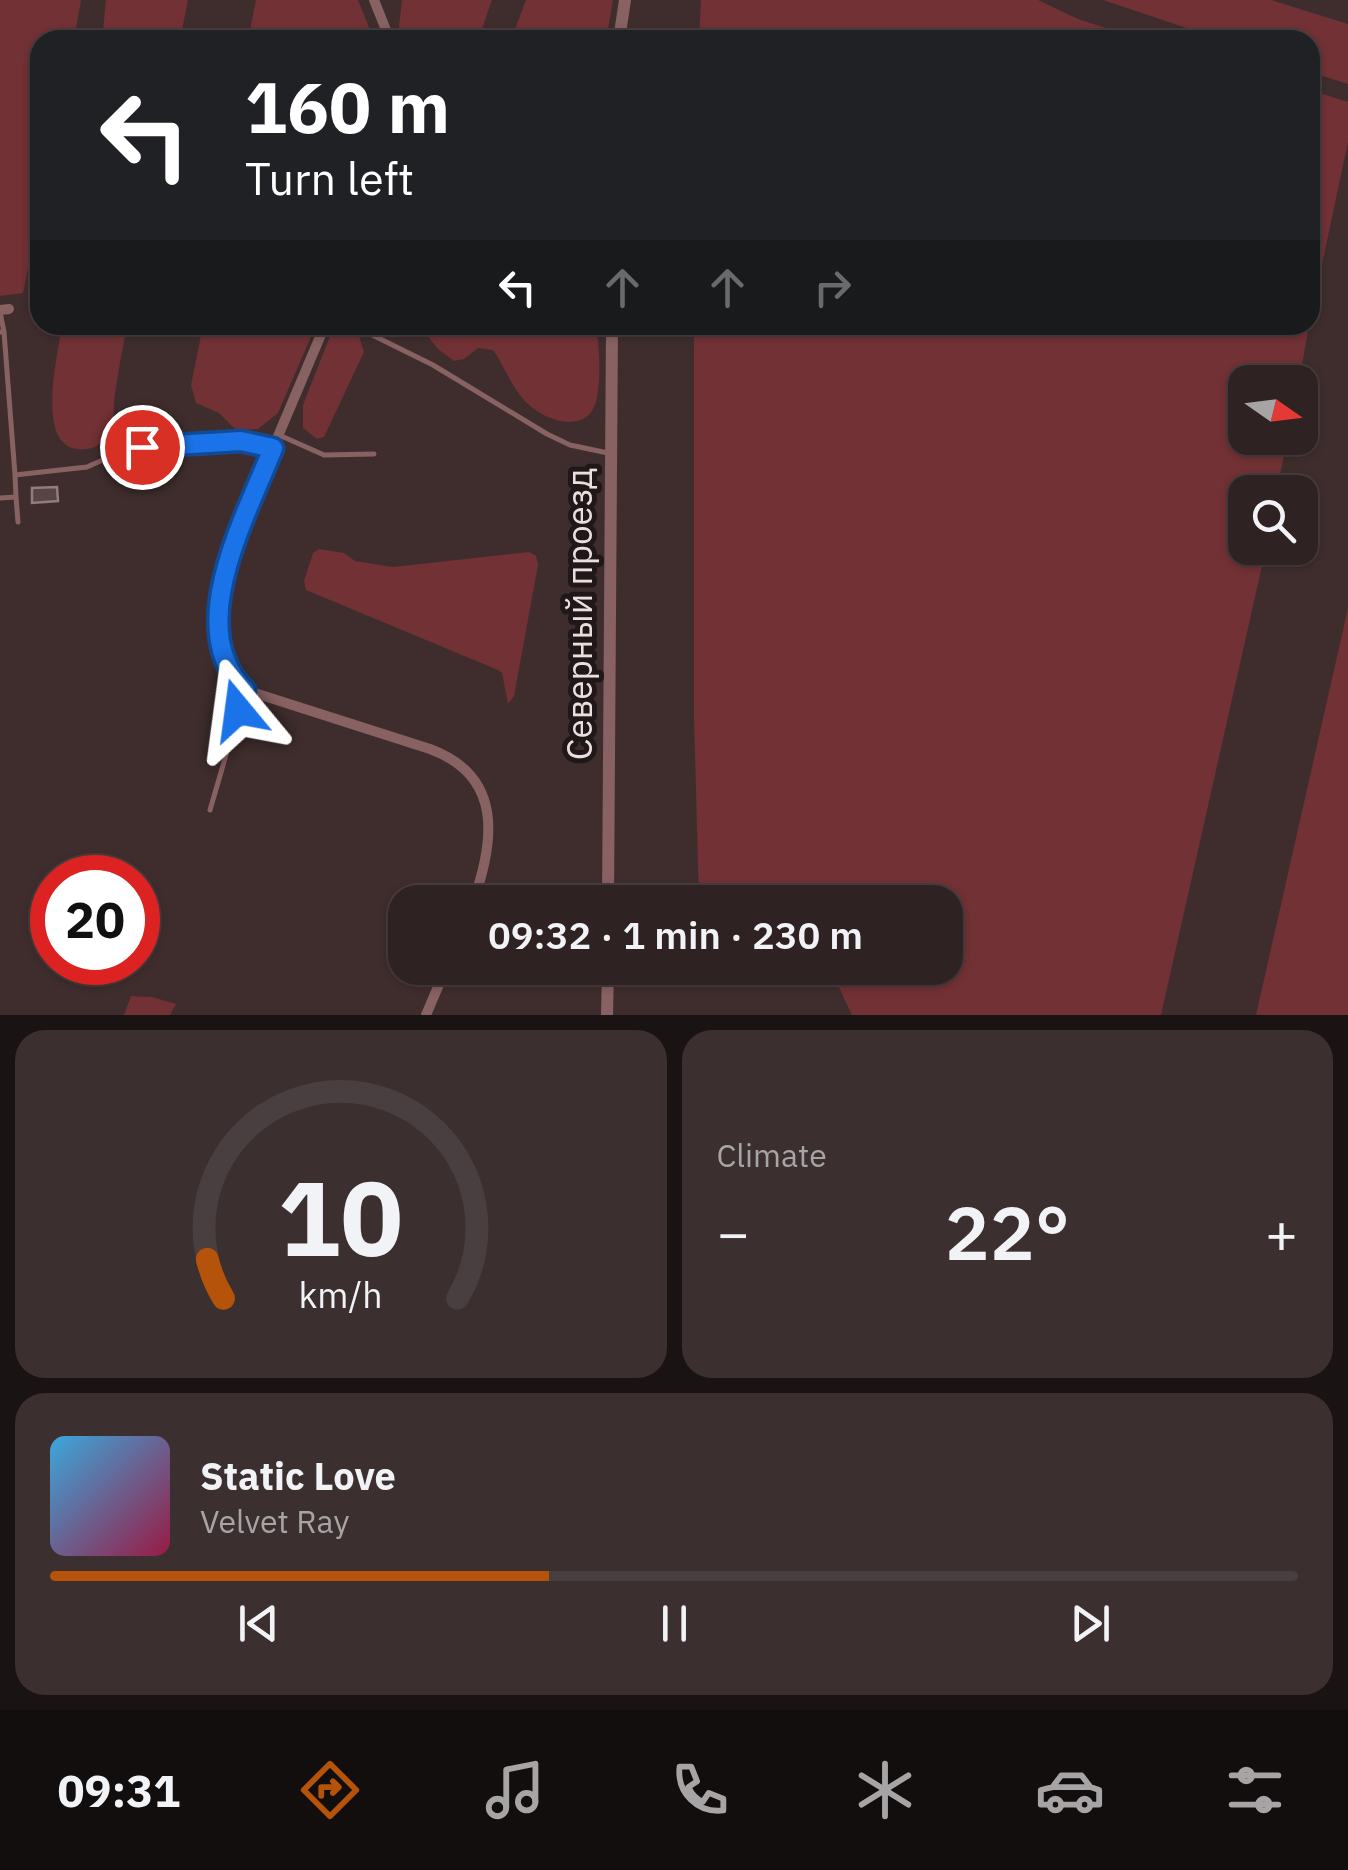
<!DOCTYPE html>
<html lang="en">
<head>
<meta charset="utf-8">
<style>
  body { margin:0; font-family:"IBM Plex Sans",sans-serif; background:#3b2f2f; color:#f1f3f6; height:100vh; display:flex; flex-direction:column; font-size:38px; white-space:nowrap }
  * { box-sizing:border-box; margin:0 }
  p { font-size:32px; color:#a7a4a5 }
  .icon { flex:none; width:55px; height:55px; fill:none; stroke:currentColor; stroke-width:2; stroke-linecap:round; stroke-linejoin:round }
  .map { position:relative; height:1015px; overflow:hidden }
  .panel { display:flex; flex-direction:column; gap:15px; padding:15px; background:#1a1313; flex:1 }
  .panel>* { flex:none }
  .banner { position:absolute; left:30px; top:30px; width:1290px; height:305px; border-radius:30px; box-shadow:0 2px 8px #0004,0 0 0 2px #4a3f40; background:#202124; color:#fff; overflow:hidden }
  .needle { width:65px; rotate:104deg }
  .buttons { position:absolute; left:1228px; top:365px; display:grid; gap:20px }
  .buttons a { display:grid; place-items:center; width:90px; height:90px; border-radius:20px; background:#2f2222; box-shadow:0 2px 8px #0004,0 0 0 2px #4a3f40; font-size:50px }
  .speed { position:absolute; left:30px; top:855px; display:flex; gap:20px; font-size:50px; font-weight:700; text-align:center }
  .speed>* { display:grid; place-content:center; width:130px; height:130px; border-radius:50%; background:#2f2222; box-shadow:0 2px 8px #0004,0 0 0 2px #4a3f40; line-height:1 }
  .speed .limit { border:15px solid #d22; background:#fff; color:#111 }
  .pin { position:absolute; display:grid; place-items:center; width:85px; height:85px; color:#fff; margin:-42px; border:5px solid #fff; border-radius:50%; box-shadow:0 2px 10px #0007 }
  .me { position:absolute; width:110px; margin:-55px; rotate:344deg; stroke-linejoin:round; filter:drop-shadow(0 0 8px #0008) }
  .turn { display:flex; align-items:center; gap:35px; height:210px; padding:0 50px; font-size:45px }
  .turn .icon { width:130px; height:130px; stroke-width:2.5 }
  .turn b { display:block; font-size:70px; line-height:85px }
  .lanes { display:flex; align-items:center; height:95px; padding:0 50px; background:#0003; justify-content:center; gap:50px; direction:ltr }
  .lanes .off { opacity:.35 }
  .big { font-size:75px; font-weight:600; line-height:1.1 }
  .panel .widget { flex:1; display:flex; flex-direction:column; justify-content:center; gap:15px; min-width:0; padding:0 35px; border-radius:30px; background:#3b2f2f }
  .panel .dial { align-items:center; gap:0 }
  .dial svg { height:260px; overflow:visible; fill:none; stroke:#4a3f40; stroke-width:7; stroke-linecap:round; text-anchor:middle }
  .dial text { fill:#f1f3f6; stroke:none }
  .song { display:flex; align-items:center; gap:30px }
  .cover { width:120px; height:120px; border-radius:15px; background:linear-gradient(135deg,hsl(200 70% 55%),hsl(340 70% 35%)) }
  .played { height:10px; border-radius:5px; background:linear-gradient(90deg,#b45309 40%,#4a3f40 40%) }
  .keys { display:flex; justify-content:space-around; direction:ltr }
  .heat { display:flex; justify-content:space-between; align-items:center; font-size:55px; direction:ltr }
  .panel .tiles { flex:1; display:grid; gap:15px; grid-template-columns:1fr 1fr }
  .widget:last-child { grid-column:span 2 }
  .trip { position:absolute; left:388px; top:885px; width:575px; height:100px; border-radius:30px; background:#2f2222; box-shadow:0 2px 8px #0004,0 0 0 2px #4a3f40; font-weight:600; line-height:100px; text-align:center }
  .dock { display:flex; height:160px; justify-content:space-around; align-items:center; background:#130e0e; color:#a7a4a5 }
  .dock .icon { width:70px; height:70px }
  .dock .selected { color:#b45309 }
  .dock b { font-size:45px; color:#f1f3f6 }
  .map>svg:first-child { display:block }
  .green { fill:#713135 }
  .building { fill:#584444; stroke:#927c7c; stroke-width:2.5 }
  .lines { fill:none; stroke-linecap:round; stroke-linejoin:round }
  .service { stroke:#886162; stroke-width:5 }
  .minor { stroke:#886162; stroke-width:10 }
  .tertiary { stroke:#886162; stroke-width:12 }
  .route-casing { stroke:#114b97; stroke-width:25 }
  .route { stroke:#1a73e8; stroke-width:18 }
  .labels { text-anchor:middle; stroke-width:10; stroke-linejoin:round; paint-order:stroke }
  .street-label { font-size:35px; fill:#ebdede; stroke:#201818 }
</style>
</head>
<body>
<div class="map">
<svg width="1348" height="1015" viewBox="0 0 1348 1015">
  <rect width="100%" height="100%" fill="#3f2d2d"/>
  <path class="green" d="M0,0H81L74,40H40V209L23,293L0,296Z
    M106,0H188L180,40H102Z
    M256,0H358L374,40H248Z
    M402,0H492L478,40H404L399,26Z
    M526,0H613L606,40H511Z
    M701,0H1038L1078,19L1143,40H699Z
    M1103,0H1271L1348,24V84L1310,72V40H1222Z
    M1310,90L1348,102V142L1310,321Z
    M62,325H127C123,348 118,371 115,394C113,407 115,419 109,432C105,442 97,448 86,449C32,456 58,355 62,325Z
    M203,325H316L278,413L258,429L236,430L219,413L196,403L191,385Z
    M419,325H595C600,345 601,377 597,397C591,435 548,423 528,404C512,389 505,367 493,350L478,348L464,359L454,361L438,349Z
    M694,325H1309L1299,382H1245V438H1288L1276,492H1245V548H1266L1161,1015H852L830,968H945V902H699L694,717Z
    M340,330L359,336L364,352L324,437L317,439L303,428V405L330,336Z
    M319,549L344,553L355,561L393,567L529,552L536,556L538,565L514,696L508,704L502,673L498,670L306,590L304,581L313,553Z
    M1348,608V1015H1256Z
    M131,996L152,997L176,1004L170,1015H124Z"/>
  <path class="building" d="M57,487L58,501L32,503V488Z"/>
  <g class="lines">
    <path class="service" d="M0,312L4,332
      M352,325L433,365L547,434L570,445L608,453
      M0,332H4L15,475
      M279,435L324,455L374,454
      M16,497L18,522
      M0,498L16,497L15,475L87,467L123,451L142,447L241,441L270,447
      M210,810L245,690"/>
    <path class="minor" d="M374,0L390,40
      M0,310L9,309
      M325,325L273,448L224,582L218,612L219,647L226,668L245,690L430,749C503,776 495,840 473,902
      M426,1015L446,968"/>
    <path class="tertiary" d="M619,40L625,0
      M608,902L612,325
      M607,1015L608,968"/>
  </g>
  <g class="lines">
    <defs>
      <path id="route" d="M142,447L241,441L273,448C247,515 182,629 245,690L238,710"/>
    </defs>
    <use href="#route" class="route-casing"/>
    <use href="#route" class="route"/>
  </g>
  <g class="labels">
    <g class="street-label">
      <text transform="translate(580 614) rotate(-90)" y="12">Северный проезд</text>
    </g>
  </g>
</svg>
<div class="buttons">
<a><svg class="needle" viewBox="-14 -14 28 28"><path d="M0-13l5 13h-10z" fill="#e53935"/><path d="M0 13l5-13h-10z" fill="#a7a4a5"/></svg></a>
<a><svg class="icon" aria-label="search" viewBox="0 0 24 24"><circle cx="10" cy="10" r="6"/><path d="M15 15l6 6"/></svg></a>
</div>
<div class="speed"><div class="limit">20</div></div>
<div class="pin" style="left:142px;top:447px;background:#d93025"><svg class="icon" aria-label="arrive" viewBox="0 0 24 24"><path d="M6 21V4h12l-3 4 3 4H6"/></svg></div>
<svg class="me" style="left:238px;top:710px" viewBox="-20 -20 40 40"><path d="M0-17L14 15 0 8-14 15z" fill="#1a73e8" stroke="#fff" stroke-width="4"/></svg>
<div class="trip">09:32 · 1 min · 230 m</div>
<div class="banner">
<div class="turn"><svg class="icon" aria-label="left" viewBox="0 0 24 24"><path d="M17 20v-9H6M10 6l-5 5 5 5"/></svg><div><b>160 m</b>Turn left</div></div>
<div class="lanes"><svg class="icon" aria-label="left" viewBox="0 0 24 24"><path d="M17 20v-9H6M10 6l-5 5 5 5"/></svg><svg class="icon off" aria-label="ahead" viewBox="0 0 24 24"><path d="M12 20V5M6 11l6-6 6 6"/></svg><svg class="icon off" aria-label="ahead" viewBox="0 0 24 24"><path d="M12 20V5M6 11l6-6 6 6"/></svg><svg class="icon off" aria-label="right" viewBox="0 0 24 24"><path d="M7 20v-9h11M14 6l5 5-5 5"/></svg></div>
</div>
</div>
<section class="panel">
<div class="tiles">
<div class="widget dial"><svg viewBox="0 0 100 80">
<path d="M14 69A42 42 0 1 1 86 69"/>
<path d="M14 69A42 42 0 0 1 9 57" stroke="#b45309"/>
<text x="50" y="56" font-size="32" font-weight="700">10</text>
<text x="50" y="72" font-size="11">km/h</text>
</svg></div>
<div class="widget"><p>Climate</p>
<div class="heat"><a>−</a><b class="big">22°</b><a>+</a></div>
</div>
<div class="widget">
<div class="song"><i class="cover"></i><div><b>Static Love</b><p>Velvet Ray</p></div></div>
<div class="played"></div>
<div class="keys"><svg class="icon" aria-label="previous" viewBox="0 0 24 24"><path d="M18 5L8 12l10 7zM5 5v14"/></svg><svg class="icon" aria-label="pause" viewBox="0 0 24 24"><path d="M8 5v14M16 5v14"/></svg><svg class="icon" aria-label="next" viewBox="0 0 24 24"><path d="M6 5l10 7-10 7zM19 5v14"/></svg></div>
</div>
</div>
</section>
<nav class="dock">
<b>09:31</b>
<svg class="icon selected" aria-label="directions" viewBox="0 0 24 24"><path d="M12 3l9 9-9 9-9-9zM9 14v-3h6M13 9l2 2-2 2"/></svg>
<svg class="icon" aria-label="music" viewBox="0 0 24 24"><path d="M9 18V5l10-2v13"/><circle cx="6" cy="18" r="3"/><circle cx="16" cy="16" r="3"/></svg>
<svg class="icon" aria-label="phone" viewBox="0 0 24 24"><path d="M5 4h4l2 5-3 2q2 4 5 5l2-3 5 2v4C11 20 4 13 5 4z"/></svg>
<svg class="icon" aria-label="climate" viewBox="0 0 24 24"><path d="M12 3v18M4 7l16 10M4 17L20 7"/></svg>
<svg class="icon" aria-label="car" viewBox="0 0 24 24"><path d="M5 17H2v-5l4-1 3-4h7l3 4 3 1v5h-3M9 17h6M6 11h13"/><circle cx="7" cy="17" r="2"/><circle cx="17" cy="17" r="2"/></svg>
<svg class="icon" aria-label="filters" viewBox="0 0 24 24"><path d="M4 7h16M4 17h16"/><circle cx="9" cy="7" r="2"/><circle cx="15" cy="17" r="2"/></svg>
</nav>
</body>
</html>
